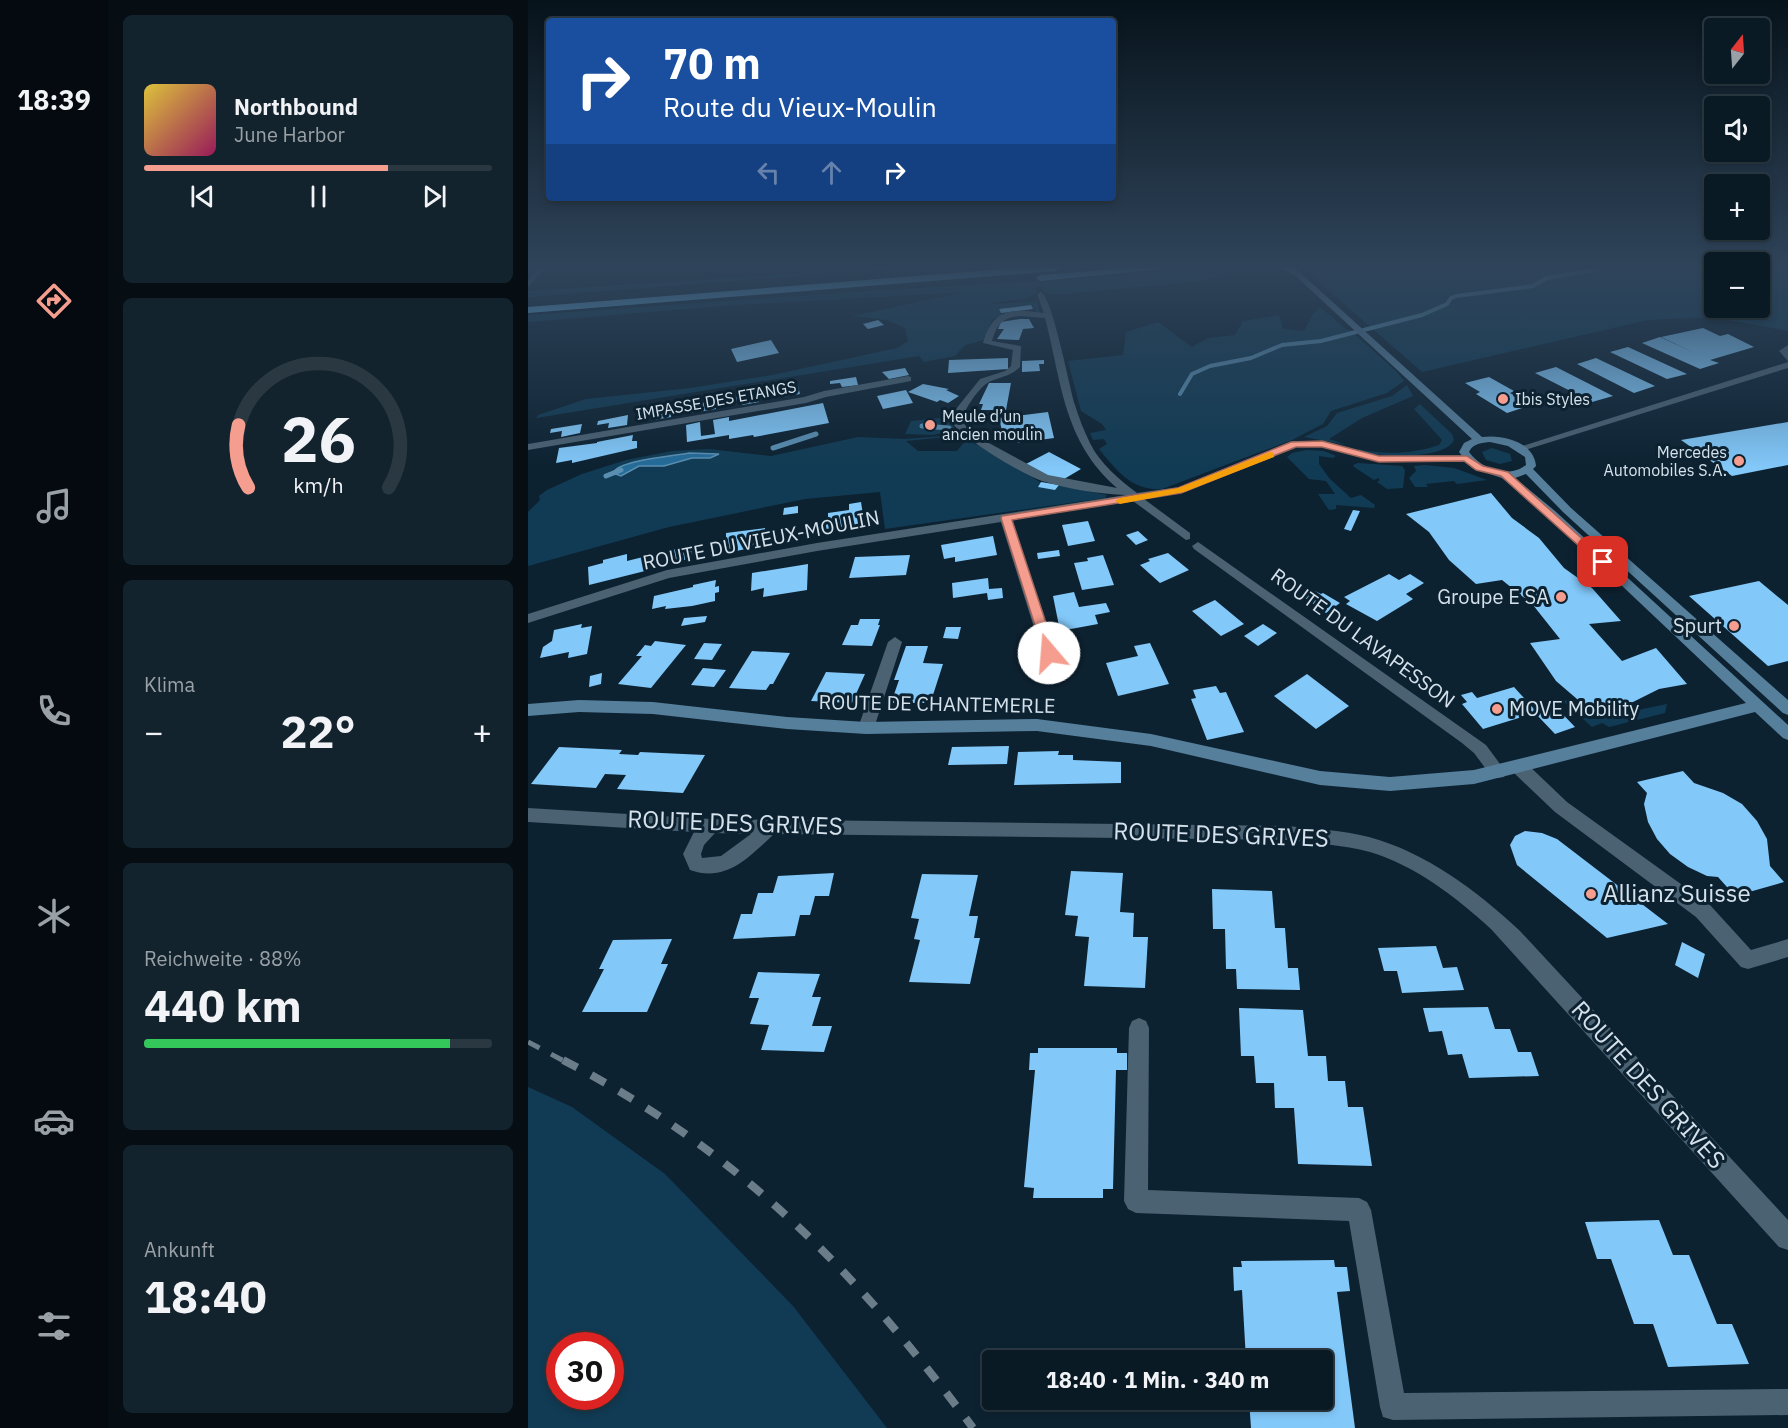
<!DOCTYPE html>
<html lang="de">
<head>
<meta charset="utf-8">
<style>
  body { margin:0; font-family:"IBM Plex Sans",sans-serif; background:#13232d; color:#f1f3f6; height:100vh; display:flex; flex-direction:column; font-size:22px; white-space:nowrap }
  * { box-sizing:border-box; margin:0 }
  p { font-size:20px; color:#99a1a7 }
  .icon { flex:none; width:33px; height:33px; fill:none; stroke:currentColor; stroke-width:2; stroke-linecap:round; stroke-linejoin:round }
  .map { position:relative; flex:1; overflow:hidden }
  .details { display:flex; flex-direction:column; gap:15px; padding:15px; background:#060e14; width:420px }
  .details>* { flex:none }
  .hud { position:absolute; left:18px; top:18px; width:570px; height:183px; border-radius:6px; box-shadow:0 3px 9px #0003,0 0 0 2px #2a3842; background:#1a4fa0; color:#fff; overflow:hidden }
  .needle { width:39px; rotate:17deg }
  .fabs { position:absolute; left:1176px; top:18px; display:grid; gap:12px }
  .fabs a { display:grid; place-items:center; width:66px; height:66px; border-radius:6px; background:#0a1a25; box-shadow:0 3px 9px #0003,0 0 0 2px #2a3842; font-size:30px }
  .speed { position:absolute; left:18px; top:1332px; display:flex; gap:12px; font-size:30px; font-weight:700; text-align:center }
  .speed>* { display:grid; place-content:center; width:78px; height:78px; border-radius:50%; background:#0a1a25; box-shadow:0 3px 9px #0003,0 0 0 2px #2a3842; line-height:1 }
  .speed .limit { border:9px solid #d22; background:#fff; color:#111 }
  .pin { position:absolute; display:grid; place-items:center; width:51px; height:51px; color:#fff; margin:-26px; border-radius:12px; box-shadow:0 3px 9px #0006 }
  .me { position:absolute; width:66px; margin:-33px; rotate:342deg; stroke-linejoin:round; filter:drop-shadow(0 0 4px #0008) }
  .turn { display:flex; align-items:center; gap:21px; height:126px; padding:0 18px; font-size:27px }
  .turn .icon { width:78px; height:78px; stroke-width:2.5 }
  .turn b { display:block; font-size:42px; line-height:51px }
  .lanes { display:flex; align-items:center; height:57px; padding:0 18px; background:#0003; justify-content:center; gap:30px; direction:ltr }
  .lanes .off { opacity:.35 }
  .big { font-size:45px; font-weight:700; line-height:1.1 }
  .details .tile { flex:1; display:flex; flex-direction:column; justify-content:center; gap:9px; min-width:0; padding:0 21px; border-radius:9px; background:#13232d }
  .details .dial { align-items:center; gap:0 }
  .dial svg { height:156px; overflow:visible; fill:none; stroke:#2a3842; stroke-width:7; stroke-linecap:round; text-anchor:middle }
  .dial text { fill:#f1f3f6; stroke:none }
  .song { display:flex; align-items:center; gap:18px }
  .cover { width:72px; height:72px; border-radius:9px; background:linear-gradient(135deg,hsl(50 70% 55%),hsl(330 70% 35%)) }
  .played { height:6px; border-radius:3px; background:linear-gradient(90deg,#f59d8e 70%,#2a3842 70%) }
  .keys { display:flex; justify-content:space-around; direction:ltr }
  .heat { display:flex; justify-content:space-between; align-items:center; font-size:33px; direction:ltr }
  .charge { height:9px; border-radius:4px; background:linear-gradient(90deg,#34c759 88%,#2a3842 0) }
  .trip { position:absolute; left:454px; top:1350px; width:351px; height:60px; border-radius:6px; background:#0a1a25; box-shadow:0 3px 9px #0003,0 0 0 2px #2a3842; font-weight:700; line-height:60px; text-align:center }
  main { display:flex; flex:1; min-height:0 }
  .menu { display:flex; flex-direction:column; width:108px; justify-content:space-around; align-items:center; background:#040a0f; color:#99a1a7 }
  .menu .icon { width:42px; height:42px }
  .menu .selected { color:#f59d8e }
  .menu b { font-size:27px; color:#f1f3f6 }
  .map>svg:first-child { display:block }
  .green { fill:#113b54; fill-rule:evenodd }
  .water { fill:#256c99; stroke:#5a8fb2; stroke-width:1.5 }
  .lines { fill:none; stroke-linecap:round; stroke-linejoin:round }
  .stream-far1 { stroke:#5a8fb2; stroke-width:4 }
  .stream { stroke:#5a8fb2; stroke-width:5 }
  .building { fill:#82c8f9 }
  .street { fill:#4b6273; fill-rule:evenodd }
  .secondary { fill:#567f9c; fill-rule:evenodd }
  .highway { fill:#6ec2fb; fill-rule:evenodd }
  .rail-far1 { stroke:#6b7d89; stroke-width:5; stroke-dasharray:13 13; stroke-linecap:butt }
  .rail { stroke:#6b7d89; stroke-width:8; stroke-dasharray:16 16; stroke-linecap:butt }
  .route { fill:#f59d8e; stroke:#9f665c; stroke-width:1.5 }
  .slow { fill:#f59e0b }
  .poi-dot { fill:#f59d8e; stroke:#0d2231; stroke-width:2 }
  .labels { text-anchor:middle; stroke-width:6; stroke-linejoin:round; paint-order:stroke }
  .far-poi-label { font-size:16px; fill:#d5e2ec; stroke:#0d2231; text-anchor:start }
  .far-street-label { font-size:16px; fill:#d5e2ec; stroke:#0d2231 }
  .street-label { font-size:20px; fill:#d5e2ec; stroke:#0d2231 }
  .poi-label { font-size:20px; fill:#d5e2ec; stroke:#0d2231; text-anchor:end }
  .near-street-label { font-size:24px; fill:#d5e2ec; stroke:#0d2231 }
  .near-poi-label { font-size:24px; fill:#d5e2ec; stroke:#0d2231; text-anchor:start }
</style>
</head>
<body>
<main>
<nav class="menu">
<b>18:39</b>
<svg class="icon selected" aria-label="directions" viewBox="0 0 24 24"><path d="M12 3l9 9-9 9-9-9zM9 14v-3h6M13 9l2 2-2 2"/></svg>
<svg class="icon" aria-label="music" viewBox="0 0 24 24"><path d="M9 18V5l10-2v13"/><circle cx="6" cy="18" r="3"/><circle cx="16" cy="16" r="3"/></svg>
<svg class="icon" aria-label="phone" viewBox="0 0 24 24"><path d="M5 4h4l2 5-3 2q2 4 5 5l2-3 5 2v4C11 20 4 13 5 4z"/></svg>
<svg class="icon" aria-label="climate" viewBox="0 0 24 24"><path d="M12 3v18M4 7l16 10M4 17L20 7"/></svg>
<svg class="icon" aria-label="car" viewBox="0 0 24 24"><path d="M5 17H2v-5l4-1 3-4h7l3 4 3 1v5h-3M9 17h6M6 11h13"/><circle cx="7" cy="17" r="2"/><circle cx="17" cy="17" r="2"/></svg>
<svg class="icon" aria-label="filters" viewBox="0 0 24 24"><path d="M4 7h16M4 17h16"/><circle cx="9" cy="7" r="2"/><circle cx="15" cy="17" r="2"/></svg>
</nav>
<section class="details">
<div class="tile">
<div class="song"><i class="cover"></i><div><b>Northbound</b><p>June Harbor</p></div></div>
<div class="played"></div>
<div class="keys"><svg class="icon" aria-label="previous" viewBox="0 0 24 24"><path d="M18 5L8 12l10 7zM5 5v14"/></svg><svg class="icon" aria-label="pause" viewBox="0 0 24 24"><path d="M8 5v14M16 5v14"/></svg><svg class="icon" aria-label="next" viewBox="0 0 24 24"><path d="M6 5l10 7-10 7zM19 5v14"/></svg></div>
</div>
<div class="tile dial"><svg viewBox="0 0 100 80">
<path d="M14 69A42 42 0 1 1 86 69"/>
<path d="M14 69A42 42 0 0 1 9 37" stroke="#f59d8e"/>
<text x="50" y="56" font-size="32" font-weight="700">26</text>
<text x="50" y="72" font-size="11">km/h</text>
</svg></div>
<div class="tile"><p>Klima</p>
<div class="heat"><a>−</a><b class="big">22°</b><a>+</a></div>
</div>
<div class="tile"><p>Reichweite · 88%</p><b class="big">440 km</b><div class="charge"></div></div>
<div class="tile"><p>Ankunft</p><b class="big">18:40</b></div>
</section>
<div class="map">
<svg width="1260" height="1428" viewBox="0 0 1260 1428">
  <rect width="100%" height="100%" fill="#0d2231"/>
  <path class="green" d="M349,268H375L0,297V291Z
    M664,268H717L674,281L526,295L515,292L513,287H508V293L500,298L464,303L465,304L509,301L512,313H509L503,305L471,309L473,315L464,320L456,340L437,345L427,356L396,362L391,356L8,418L10,415L58,399L162,388L244,375L369,348L380,341L377,328L359,320L324,316L438,292L206,305L0,322V315L387,288L551,279Z
    M775,268H1186V308H1232V268H1260V331L1185,317L1120,320L894,372Z
    M792,307L819,330H822L868,371L876,381L859,393L803,411L795,424L764,440L634,489C604,491 589,471 571,449L579,444L576,439L565,440L562,433L578,430L574,424L553,411L540,361L595,355L598,332L630,322L664,347L680,338L707,335L715,321L751,315L755,329L776,331L785,314Z
    M879,385L885,396L834,418L801,439L819,445L776,437L799,426L809,413L864,396Z
    M892,404L924,434L926,440C916,461 851,456 831,452L830,449C856,455 885,454 911,445L914,440L886,409Z
    M422,417L427,431L404,435L377,434L383,421Z
    M428,435L460,450L512,482L579,495L577,498L357,529L352,492L277,499L141,527L0,566V512L12,500L11,496L19,490L54,474L98,460L144,451L181,449L243,456L330,437L377,439ZM428,436L438,440L429,451H390L378,441Z
    M964,448L982,454L984,461L972,464L958,460L954,452Z
    M779,450L796,451L808,456L805,458L791,456V464L802,479L823,498L833,495L847,505L846,508L808,505V509L801,510L790,494H807L798,481L781,479L759,457L764,453Z
    M830,463L874,466L877,470L875,488L859,489L849,482L852,480L850,478L846,480L826,467L825,465Z
    M897,465L926,468L959,480L929,484L926,481L898,484L900,487H887L881,478L888,471L886,466Z
    M1039,700L1059,718L1066,719L1139,704L1137,713L1081,727L1074,723L1064,727L1035,701Z
    M0,1087L44,1107L137,1174L265,1306L359,1428H0ZM32,1346H82V1396H32Z"/>
  <path class="water" d="M161,453L191,454L182,458H164L136,466H111L93,476L85,473C90,460 146,456 161,453Z"/>
  <g class="lines">
    <path class="stream-far1" d="M652,394L664,374L682,366L723,358L754,345L793,341L894,315L919,304L923,298L928,296L1005,286L1019,278L1077,268"/>
    <path class="stream" d="M394,426L421,428
      M245,448L288,434
      M78,476L93,470"/>
  </g>
  <path class="building" d="M503,305L505,309L473,313L471,309Z
    M492,319H501L506,328L495,329L491,340L469,339L476,329H470L473,322Z
    M350,320L356,325L340,329L335,324Z
    M1175,328L1192,336L1200,334L1226,347L1182,360L1191,363L1172,369L1114,343L1132,337L1167,353L1133,337Z
    M243,340L251,353L209,362L203,349Z
    M1100,347L1159,374L1139,379L1082,352Z
    M480,358V369L420,373L421,360Z
    M1068,358L1127,386L1106,393L1049,364Z
    M516,360V364H511L512,371L494,372V361Z
    M1028,367L1085,396L1064,402L1007,373Z
    M377,368L381,375L361,379L354,372Z
    M328,377L330,385L314,387L312,383L302,384V381Z
    M961,377L986,391L982,393L1003,405L979,413L948,394L952,392L937,383Z
    M461,383H483L478,410H453L455,404H451Z
    M395,384L421,389L418,390L431,396L420,403L412,400L409,402L380,392Z
    M270,386L272,394L255,397L254,392L244,394L243,391Z
    M378,390L385,403L355,409L349,396Z
    M230,393L231,402L214,405L213,400L203,401L202,398Z
    M187,401L188,409L163,413V408L159,409V405Z
    M295,403L301,423L226,437L225,435L201,439V435L159,442L158,425L172,422L173,436L187,434L185,420L201,417V421Z
    M144,408L143,417L125,420V415L114,417V413Z
    M520,412L526,438L490,443L488,433L475,435L471,418Z
    M100,415L99,425L80,428L81,423L69,425L70,421Z
    M1260,422V465L1204,476L1153,440Z
    M54,424L52,433L33,437L34,431L22,433L23,429Z
    M105,435L104,441H109V448L44,463V460L28,463L31,448L69,443V442Z
    M521,452L553,469L531,482L498,464Z
    M513,482L531,485L527,490L510,487Z
    M963,493L984,518L1011,538L1036,568L1064,588L1093,621L1061,624L1094,661L1128,648L1159,684L1131,689L1097,706L1063,711L1028,681L1002,643L1032,639L1005,605L974,580L948,584L921,560L901,532L878,514Z
    M333,502L336,521L342,520V528L313,532V527L282,531L283,525L300,523V513L321,510V504Z
    M270,506V513L255,515L256,508Z
    M825,510L832,511L823,531L816,529Z
    M560,521L567,541L540,546L534,525Z
    M237,528L238,545L198,553V533Z
    M610,531L620,540L608,545L598,535Z
    M465,536L469,555L427,562V557L416,559L413,545Z
    M163,546L164,558L144,563V550Z
    M531,550L532,556L510,559L509,553Z
    M640,553L661,570L632,583L612,565L622,561L620,559Z
    M99,554V561L115,557L117,571L61,585L60,567L75,563V560Z
    M382,555L378,575L321,578L327,557Z
    M575,555L586,585L554,590L546,563L560,561L559,558Z
    M280,564L279,590L235,597L236,588L223,591L224,573Z
    M861,574L871,580L882,574L896,583L878,594L885,599L849,621L818,604L822,601L816,597Z
    M460,578L461,589L474,588L475,598L460,600L459,593L425,598L424,583Z
    M188,580L187,587L191,586V592L187,593V601L164,606L137,609L138,606L124,609L126,596L165,587V585Z
    M1231,581L1260,605V661L1240,666L1161,596Z
    M787,591L793,594L795,593L812,603L798,613L777,598Z
    M546,592L551,607L578,603L582,612L567,615L570,624L532,631L525,596Z
    M687,600L716,624L693,636L664,611Z
    M179,616L177,622L153,626L156,618Z
    M332,619H352L350,625H352L344,646L314,645L323,625H330Z
    M54,624L53,628L64,626L59,654L40,658L41,652L12,658L15,647L24,641L26,630Z
    M735,624L749,633L730,646L716,636Z
    M418,627H433L430,639L415,638Z
    M127,641L158,645L123,688L90,684L114,656H108L117,645L123,646Z
    M176,643L194,644L184,660L166,659Z
    M622,643L641,684L590,696L578,663L610,656L606,646Z
    M378,646H400L395,663L415,664L405,695H401L398,703H363L371,680H366Z
    M224,651L262,653L245,684H242L238,690L201,688Z
    M175,668L198,670L186,687L163,685Z
    M298,672L337,674L324,703L283,701Z
    M74,673L73,684L61,687L62,676Z
    M779,674L821,706L788,729L746,696Z
    M688,686L692,693L698,692L716,732L679,740L663,699L668,698L665,690Z
    M986,687L1006,709L1025,704L1047,727L1027,734L1007,713L955,729L934,704L939,702L933,695L944,692L949,698Z
    M481,746L479,764L420,765L424,747Z
    M31,747L94,750L91,754L110,755L112,752L177,755L155,793L89,789L98,775L77,774L68,788L3,784Z
    M531,751L530,755H545V760L593,762V783L486,785L490,752Z
    M1155,771L1166,783L1195,793L1214,804L1229,821L1239,839L1242,866L1256,882L1207,896L1190,877L1179,876L1160,867L1142,854L1129,839L1120,822L1116,804L1119,793L1109,782Z
    M997,831L1014,833L1029,839L1140,924L1079,938L989,865L982,845L987,836Z
    M543,871L595,873L592,912L606,913L605,937H620L617,988L556,986L561,937L547,936L550,916L537,915Z
    M306,873L301,896H287L282,915H272L267,936L205,939L213,914H224L230,893H245L250,876Z
    M394,874L450,875L441,916H450L446,938H452L442,984L381,982L392,940L386,939L391,919L383,918Z
    M684,889L744,891L747,928H757L760,968H770L772,990L709,989L708,969H698L697,929H685Z
    M144,939L133,964H140L119,1012H54L76,969H71L85,940Z
    M1154,942L1177,954L1170,978L1147,965Z
    M908,946L915,968L929,967L936,990L874,993L869,971H856L850,948Z
    M230,972L292,974L284,997H293L284,1026H304L296,1052L233,1050L241,1025L222,1024L231,998H221Z
    M960,1007L967,1029H982L990,1052H1003L1011,1076L941,1078L934,1054L920,1055L914,1031L901,1032L895,1008Z
    M711,1008L775,1010L780,1056H798L800,1081H817L820,1107H835L844,1166L770,1164L766,1108H747L746,1083H728L726,1056H713Z
    M510,1048H589V1053H599V1070H588L585,1189H575V1198H505L506,1188L496,1187L507,1070H501L502,1053H510Z
    M1131,1220L1145,1255H1161L1189,1324H1204L1221,1364L1140,1367L1125,1324H1106L1083,1259H1069L1057,1222Z
    M806,1260L807,1267H819L822,1291L809,1292L827,1428H723L721,1400H795V1360H718L714,1290L706,1291L705,1267H714L713,1261Z"/>
  <g class="lines">
    <path class="street" d="M10,268H17L0,287V280Z
      M513,292C525,299 541,386 547,405C551,418 556,431 562,443C572,464 592,480 609,493L651,487L766,441H794L851,456L939,455L944,458L939,461L851,462L793,447H767L657,492L616,499L662,533V539L658,540L605,501L484,520L528,653L521,658L514,653L473,522L289,551L141,578L0,623V614L139,570L289,543L598,495C571,494 540,489 514,481C492,473 439,441 424,423V414L452,379L477,371L483,366L485,350L455,343C465,308 484,308 516,313L509,294ZM493,316L517,318C534,383 535,441 589,488L520,475L448,436L434,422C434,412 451,387 461,382C472,377 482,377 492,367L493,346L464,341C469,324 475,317 493,316Z
      M1260,345V361L1251,351Z
      M1260,362V368L997,450L988,448Z
      M380,376L383,377V381L298,397L278,403L0,450V444L276,397L296,391Z
      M670,542L958,745L978,772L976,777L970,778L964,777L946,753L934,743L666,549L664,546Z
      M367,637L374,642L346,728L343,732H333L330,728L360,642Z
      M991,761L997,762L1039,802L1182,905L1223,950L1260,939V957L1220,969L1213,967L1168,917L1027,812L985,772L983,767L985,762Z
      M0,808L183,819L759,826C786,829 814,830 841,837C899,853 948,890 992,931L1260,1220V1250L1251,1247L963,929C928,897 888,866 842,852C815,845 786,843 759,840L246,834C221,857 199,883 162,870L155,854L166,832L0,822ZM187,833L223,834L193,856L174,858L173,854L176,845Z
      M611,1018L618,1021L621,1028L620,1190L831,1198L839,1202L843,1210L876,1393L1260,1389V1415L865,1420L855,1417L852,1407L821,1221L608,1213L600,1209L596,1201L601,1028L604,1021Z"/>
    <path class="secondary" d="M759,268H767L954,437C975,434 1006,442 1008,466L1005,469L1043,508L1260,700V715L1255,713L1035,512L998,474L987,478L1027,511L1260,725V740L1255,738L1227,712L946,784L862,791L792,785L623,746L509,731L338,734L259,729L125,714L51,712L0,716V704L51,700L125,702L259,717L338,722L509,719L623,734L792,771L862,777L946,770L1218,703L1019,515L974,478L944,468L931,452L936,443L944,439ZM962,442L980,446L997,457L998,465C980,479 953,469 941,452C945,443 954,443 962,442Z"/>
    <path class="highway" d="M489,268H532L528,271L0,313V307Z
      M601,268H645L512,281L508,278L512,275Z
      M753,268H769L764,274Z"/>
    <path class="rail-far1" d="M0,1042L38,1062"/>
    <path class="rail" d="M35,1060C210,1150 329,1272 445,1428"/>
  </g>
  <linearGradient id="sky" x2="0" y2="1"><stop stop-color="#07131b"/><stop offset="0.57" stop-color="#2f445a"/><stop offset="1" stop-color="#2f445a" stop-opacity="0"/></linearGradient>
  <rect width="1260" height="468" fill="url(#sky)"/>
  <path class="route" d="M794,441L851,456H939L955,466L980,472L1080,562L1079,564H1071L973,476L948,470L936,461L851,462L794,447H768L653,493L484,520L528,653L521,658L517,657L473,518L474,516L650,488L763,442Z"/>
  <path class="slow" d="M742,452L746,453V457L656,492L592,504L587,501L592,498L650,488Z"/>
  <g class="poi-dot">
    <circle cx="975" cy="399" r="6"/>
    <circle cx="402" cy="425" r="6"/>
    <circle cx="1211" cy="461" r="6"/>
    <circle cx="1033" cy="597" r="6"/>
    <circle cx="1206" cy="626" r="6"/>
    <circle cx="969" cy="709" r="6"/>
    <circle cx="1063" cy="894" r="6"/>
  </g>
  <g class="labels">
    <g class="far-poi-label">
      <text x="987" y="405">Ibis Styles</text>
      <text x="414" y="422">Meule d’un<tspan x="414" dy="18">ancien moulin</tspan></text>
      <text x="1199" y="458" text-anchor="end">Mercedes<tspan x="1199" dy="18">Automobiles S.A.</tspan></text>
    </g>
    <g class="far-street-label">
      <text transform="translate(188 400) rotate(-10)" y="6">IMPASSE DES ETANGS</text>
    </g>
    <g class="street-label">
      <text transform="translate(233 540) rotate(-11)" y="7">ROUTE DU VIEUX-MOULIN</text>
      <text transform="translate(835 638) rotate(36)" y="7">ROUTE DU LAVAPESSON</text>
      <text transform="translate(409 704) rotate(1)" y="7">ROUTE DE CHANTEMERLE</text>
    </g>
    <g class="poi-label">
      <text x="1021" y="604">Groupe E SA</text>
      <text x="1194" y="633">Spurt</text>
      <text x="981" y="716" text-anchor="start">MOVE Mobility</text>
    </g>
    <g class="near-street-label">
      <text transform="translate(207 823) rotate(2)" y="8">ROUTE DES GRIVES</text>
      <text transform="translate(693 835) rotate(2)" y="8">ROUTE DES GRIVES</text>
      <text transform="translate(1120 1085) rotate(48)" y="8">ROUTE DES GRIVES</text>
    </g>
    <g class="near-poi-label">
      <text x="1075" y="902">Allianz Suisse</text>
    </g>
  </g>
</svg>
<div class="fabs">
<a><svg class="needle" viewBox="-14 -14 28 28"><path d="M0-13l5 13h-10z" fill="#e53935"/><path d="M0 13l5-13h-10z" fill="#99a1a7"/></svg></a>
<a><svg class="icon" aria-label="sound" viewBox="0 0 24 24"><path d="M4 9h4l5-4v14l-5-4H4zM17 9q2 3 0 6"/></svg></a>
<a>+</a>
<a>−</a>
</div>
<div class="speed"><div class="limit">30</div></div>
<div class="pin" style="left:1075px;top:562px;background:#d93025"><svg class="icon" aria-label="arrive" viewBox="0 0 24 24"><path d="M6 21V4h12l-3 4 3 4H6"/></svg></div>
<svg class="me" style="left:521px;top:653px" viewBox="-20 -20 40 40"><circle r="19" fill="#fff"/><path d="M0-13L10 11 0 6-10 11z" fill="#f59d8e"/></svg>
<div class="trip">18:40 · 1 Min. · 340 m</div>
<div class="hud">
<div class="turn"><svg class="icon" aria-label="right" viewBox="0 0 24 24"><path d="M7 20v-9h11M14 6l5 5-5 5"/></svg><div><b>70 m</b>Route du Vieux-Moulin</div></div>
<div class="lanes"><svg class="icon off" aria-label="left" viewBox="0 0 24 24"><path d="M17 20v-9H6M10 6l-5 5 5 5"/></svg><svg class="icon off" aria-label="ahead" viewBox="0 0 24 24"><path d="M12 20V5M6 11l6-6 6 6"/></svg><svg class="icon" aria-label="right" viewBox="0 0 24 24"><path d="M7 20v-9h11M14 6l5 5-5 5"/></svg></div>
</div>
</div>
</main>
</body>
</html>
